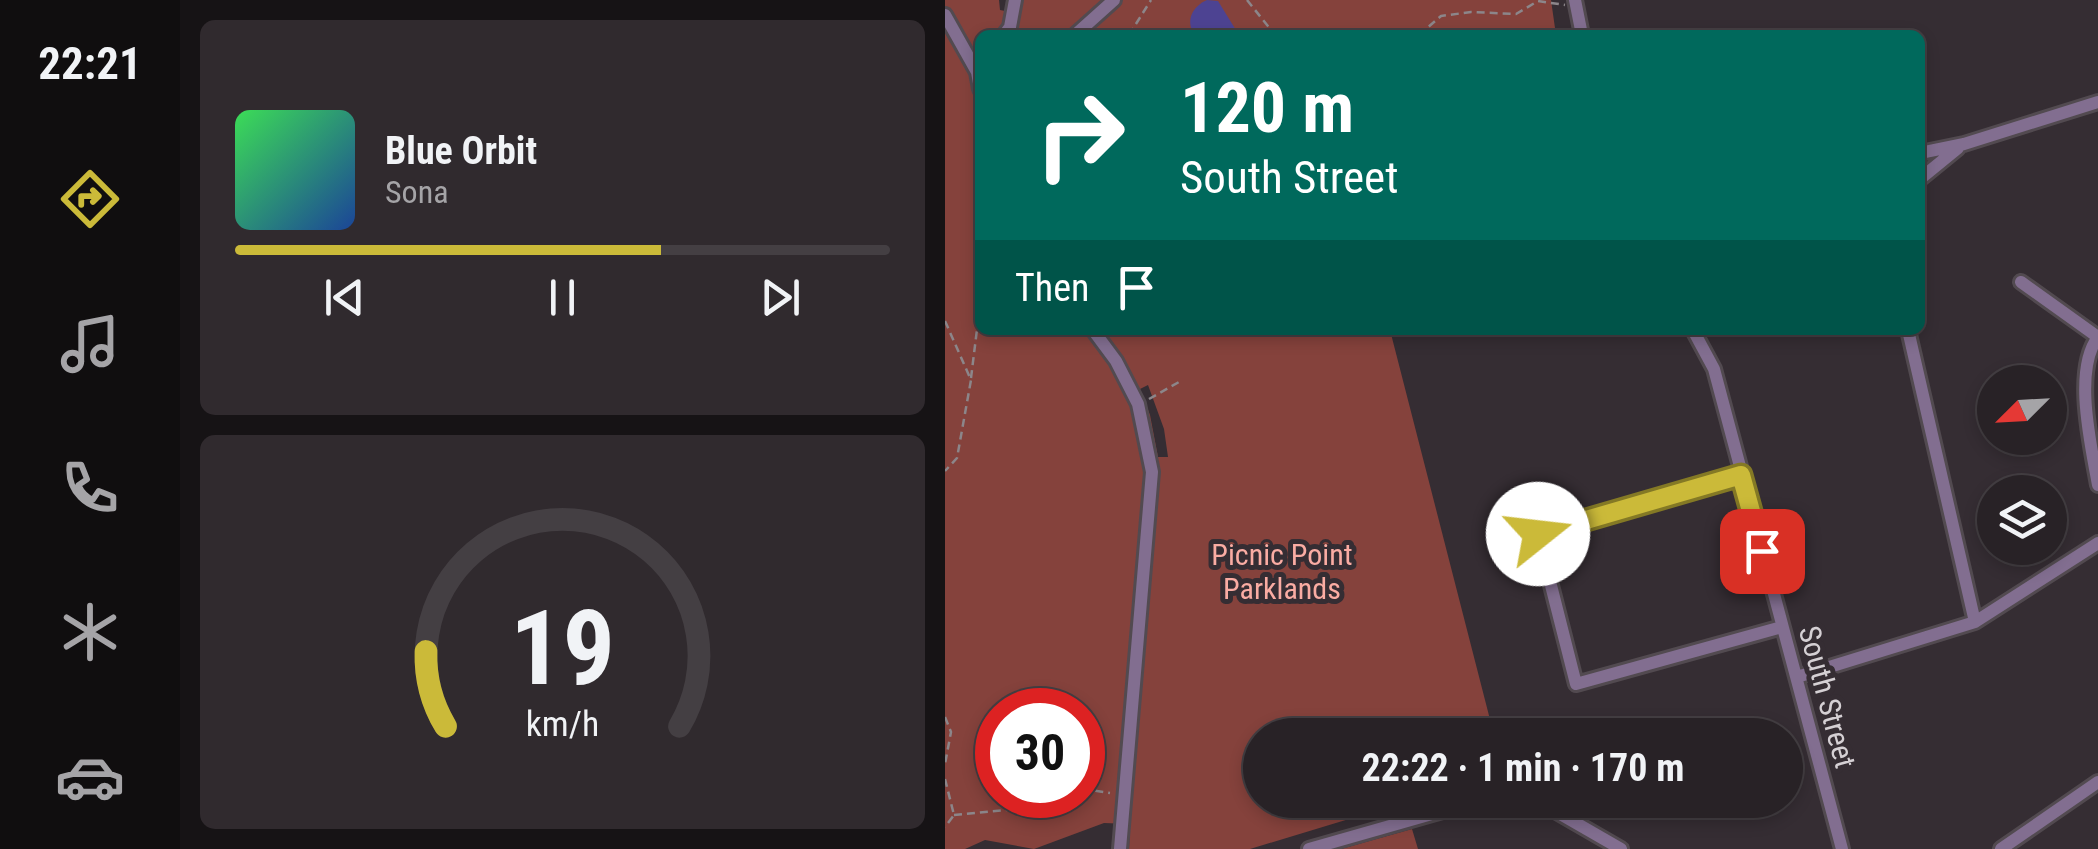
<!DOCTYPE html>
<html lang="en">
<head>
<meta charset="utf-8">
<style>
  body { margin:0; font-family:"Roboto Condensed",sans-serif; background:#302a2e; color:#f1f3f6; height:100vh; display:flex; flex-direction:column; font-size:38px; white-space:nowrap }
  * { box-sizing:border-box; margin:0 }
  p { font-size:32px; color:#a5a4a7 }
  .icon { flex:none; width:55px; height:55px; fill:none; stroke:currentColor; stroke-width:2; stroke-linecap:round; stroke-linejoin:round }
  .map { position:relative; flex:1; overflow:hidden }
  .panel { display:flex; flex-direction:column; gap:20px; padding:20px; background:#161315; width:765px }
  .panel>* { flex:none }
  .hud { position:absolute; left:30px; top:30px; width:950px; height:305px; border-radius:15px; box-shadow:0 5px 15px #0003,0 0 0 2px #443f43; background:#00695c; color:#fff; overflow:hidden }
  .needle { width:65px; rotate:246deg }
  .buttons { position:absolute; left:1032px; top:365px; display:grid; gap:20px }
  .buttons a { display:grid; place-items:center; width:90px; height:90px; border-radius:50%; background:#282226; box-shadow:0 5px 15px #0003,0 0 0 2px #443f43; font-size:50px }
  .speed { position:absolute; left:30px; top:688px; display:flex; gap:20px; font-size:50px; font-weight:700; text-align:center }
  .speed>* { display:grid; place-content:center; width:130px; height:130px; border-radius:50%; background:#282226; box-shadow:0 5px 15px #0003,0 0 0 2px #443f43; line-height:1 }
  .speed .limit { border:15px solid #d22; background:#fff; color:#111 }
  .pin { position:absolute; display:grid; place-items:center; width:85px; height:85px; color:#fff; margin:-42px; border-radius:20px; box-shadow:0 5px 15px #0006 }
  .me { position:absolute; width:110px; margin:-55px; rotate:74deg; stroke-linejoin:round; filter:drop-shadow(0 0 8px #0008) }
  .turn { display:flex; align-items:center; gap:35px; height:210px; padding:0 40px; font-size:45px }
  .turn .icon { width:130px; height:130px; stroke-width:2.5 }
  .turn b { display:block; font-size:70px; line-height:85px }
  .then { display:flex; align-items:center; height:95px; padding:0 40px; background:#0003; gap:20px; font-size:38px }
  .panel .tile { flex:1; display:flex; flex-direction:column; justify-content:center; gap:15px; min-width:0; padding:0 35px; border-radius:15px; background:#302a2e }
  .panel .dial { align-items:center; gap:0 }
  .dial svg { height:260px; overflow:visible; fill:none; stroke:#443f43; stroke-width:7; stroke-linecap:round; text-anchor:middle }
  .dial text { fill:#f1f3f6; stroke:none }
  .song { display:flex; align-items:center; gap:30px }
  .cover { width:120px; height:120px; border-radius:15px; background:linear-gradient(135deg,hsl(130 70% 55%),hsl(220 70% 35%)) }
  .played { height:10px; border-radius:5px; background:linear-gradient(90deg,#cbba39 65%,#443f43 65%) }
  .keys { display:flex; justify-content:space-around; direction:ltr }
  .trip { position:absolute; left:298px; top:718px; width:560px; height:100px; border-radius:50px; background:#282226; box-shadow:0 5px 15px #0003,0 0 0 2px #443f43; font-weight:700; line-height:100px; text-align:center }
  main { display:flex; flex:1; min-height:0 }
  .dock { display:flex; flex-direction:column; width:180px; justify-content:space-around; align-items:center; background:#100e0f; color:#a5a4a7 }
  .dock .icon { width:70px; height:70px }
  .dock .on { color:#cbba39 }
  .dock b { font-size:45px; color:#f1f3f6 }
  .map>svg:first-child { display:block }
  .green { fill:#85423c; fill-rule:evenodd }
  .water { fill:#4d4392 }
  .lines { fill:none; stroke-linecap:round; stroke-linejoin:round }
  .minor-casing { stroke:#524a50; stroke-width:18 }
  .path { stroke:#8c868a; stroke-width:2.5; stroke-dasharray:8 5; stroke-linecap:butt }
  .minor { stroke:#826e90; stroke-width:12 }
  .route-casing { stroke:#847925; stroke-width:25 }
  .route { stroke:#cbba39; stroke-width:18 }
  .labels { text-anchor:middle; stroke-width:10; stroke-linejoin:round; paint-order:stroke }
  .park-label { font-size:30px; fill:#faaca3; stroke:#352d33 }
  .street-label { font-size:30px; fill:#d5d0d4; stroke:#352d33 }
</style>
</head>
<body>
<main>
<nav class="dock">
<b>22:21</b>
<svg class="icon on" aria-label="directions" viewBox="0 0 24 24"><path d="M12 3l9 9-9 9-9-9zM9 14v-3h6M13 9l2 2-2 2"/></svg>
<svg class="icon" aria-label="music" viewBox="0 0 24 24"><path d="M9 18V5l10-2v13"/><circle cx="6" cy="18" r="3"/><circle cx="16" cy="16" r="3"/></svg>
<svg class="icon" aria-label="phone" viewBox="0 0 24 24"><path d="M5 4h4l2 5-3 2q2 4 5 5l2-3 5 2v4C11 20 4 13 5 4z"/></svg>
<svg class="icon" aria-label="climate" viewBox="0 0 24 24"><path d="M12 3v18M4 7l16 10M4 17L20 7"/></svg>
<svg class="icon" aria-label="car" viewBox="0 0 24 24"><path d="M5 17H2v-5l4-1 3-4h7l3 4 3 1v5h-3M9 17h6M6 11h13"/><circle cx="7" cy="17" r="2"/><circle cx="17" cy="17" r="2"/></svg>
</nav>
<section class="panel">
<div class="tile">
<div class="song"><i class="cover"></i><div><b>Blue Orbit</b><p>Sona</p></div></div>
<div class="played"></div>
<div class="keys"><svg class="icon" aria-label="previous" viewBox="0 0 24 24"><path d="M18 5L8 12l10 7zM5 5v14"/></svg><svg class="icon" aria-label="pause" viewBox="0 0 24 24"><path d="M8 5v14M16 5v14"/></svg><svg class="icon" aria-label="next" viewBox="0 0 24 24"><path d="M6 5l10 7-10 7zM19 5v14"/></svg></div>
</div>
<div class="tile dial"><svg viewBox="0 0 100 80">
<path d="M14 69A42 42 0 1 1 86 69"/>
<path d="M14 69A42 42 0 0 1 8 46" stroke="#cbba39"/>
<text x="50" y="56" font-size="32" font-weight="700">19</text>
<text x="50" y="72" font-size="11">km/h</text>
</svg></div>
</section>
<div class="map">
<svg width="1153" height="849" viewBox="0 0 1153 849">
  <rect width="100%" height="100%" fill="#352d33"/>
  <path class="green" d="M0,0H54L55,10L65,12L66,0H606L611,35H35V330H445L549,735H315V800H507L459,813L465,805L460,802L305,849H184L185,824L159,823L89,849L40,840L20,849H0ZM203,385L219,429L223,457H213L205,415L195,389ZM52,710H138V795H52Z
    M467,829L473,849H396Z"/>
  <path class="water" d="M262,0L273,1L294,35L249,34C240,20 248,6 262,0Z"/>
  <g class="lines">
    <defs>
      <path id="minor" d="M630,0L637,35
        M0,15L32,72L35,89
        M59,35L65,27L70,0
        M130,35L169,0
        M975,153L1019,144L1153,102
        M975,179L1013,148
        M1076,282L1153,337C1128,370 1146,445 1153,485
        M148,330L171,361L193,404L207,472L175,849
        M748,330L769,369L897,849
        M963,330L1030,622
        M796,475L593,534L631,684L837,627
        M852,677L1030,622L1153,543
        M591,800L676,849
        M364,849L536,800
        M1056,849L1153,782"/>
    </defs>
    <use href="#minor" class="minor-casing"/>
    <path class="path" d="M302,0L330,35
      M184,35L206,0
      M474,35L496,16L526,12L571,14L593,1L620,5
      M0,321L26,380L12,458L0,471
      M26,378L35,305
      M204,399L234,382
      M0,717L6,732L0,764
      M0,779L9,815L0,827
      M138,793L145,790L165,793
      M9,815L104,806L132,795"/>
    <use href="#minor" class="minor"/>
  </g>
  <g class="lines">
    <defs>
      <path id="route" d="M593,534L796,475L817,551"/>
    </defs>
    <use href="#route" class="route-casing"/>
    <use href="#route" class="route"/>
  </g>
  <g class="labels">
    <g class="park-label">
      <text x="337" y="565">Picnic Point<tspan x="337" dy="34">Parklands</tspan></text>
    </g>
    <g class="street-label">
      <text transform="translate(882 697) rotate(75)" y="10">South Street</text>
    </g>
  </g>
</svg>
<div class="buttons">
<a><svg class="needle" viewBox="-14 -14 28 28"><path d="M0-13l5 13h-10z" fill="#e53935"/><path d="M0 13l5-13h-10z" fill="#a5a4a7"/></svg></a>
<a><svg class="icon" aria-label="layers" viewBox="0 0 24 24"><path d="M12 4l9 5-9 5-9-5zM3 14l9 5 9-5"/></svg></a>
</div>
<div class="speed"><div class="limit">30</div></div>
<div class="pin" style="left:817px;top:551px;background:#d93025"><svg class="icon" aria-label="arrive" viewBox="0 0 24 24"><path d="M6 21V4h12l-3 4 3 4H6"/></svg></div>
<svg class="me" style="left:593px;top:534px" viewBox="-20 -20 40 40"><circle r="19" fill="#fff"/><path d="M0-13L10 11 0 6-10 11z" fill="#cbba39"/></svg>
<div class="trip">22:22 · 1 min · 170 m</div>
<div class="hud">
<div class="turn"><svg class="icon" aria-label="right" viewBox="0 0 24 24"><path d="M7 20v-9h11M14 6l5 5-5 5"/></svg><div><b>120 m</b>South Street</div></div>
<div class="then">Then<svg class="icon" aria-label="arrive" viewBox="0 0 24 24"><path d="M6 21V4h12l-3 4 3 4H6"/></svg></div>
</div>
</div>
</main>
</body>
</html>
